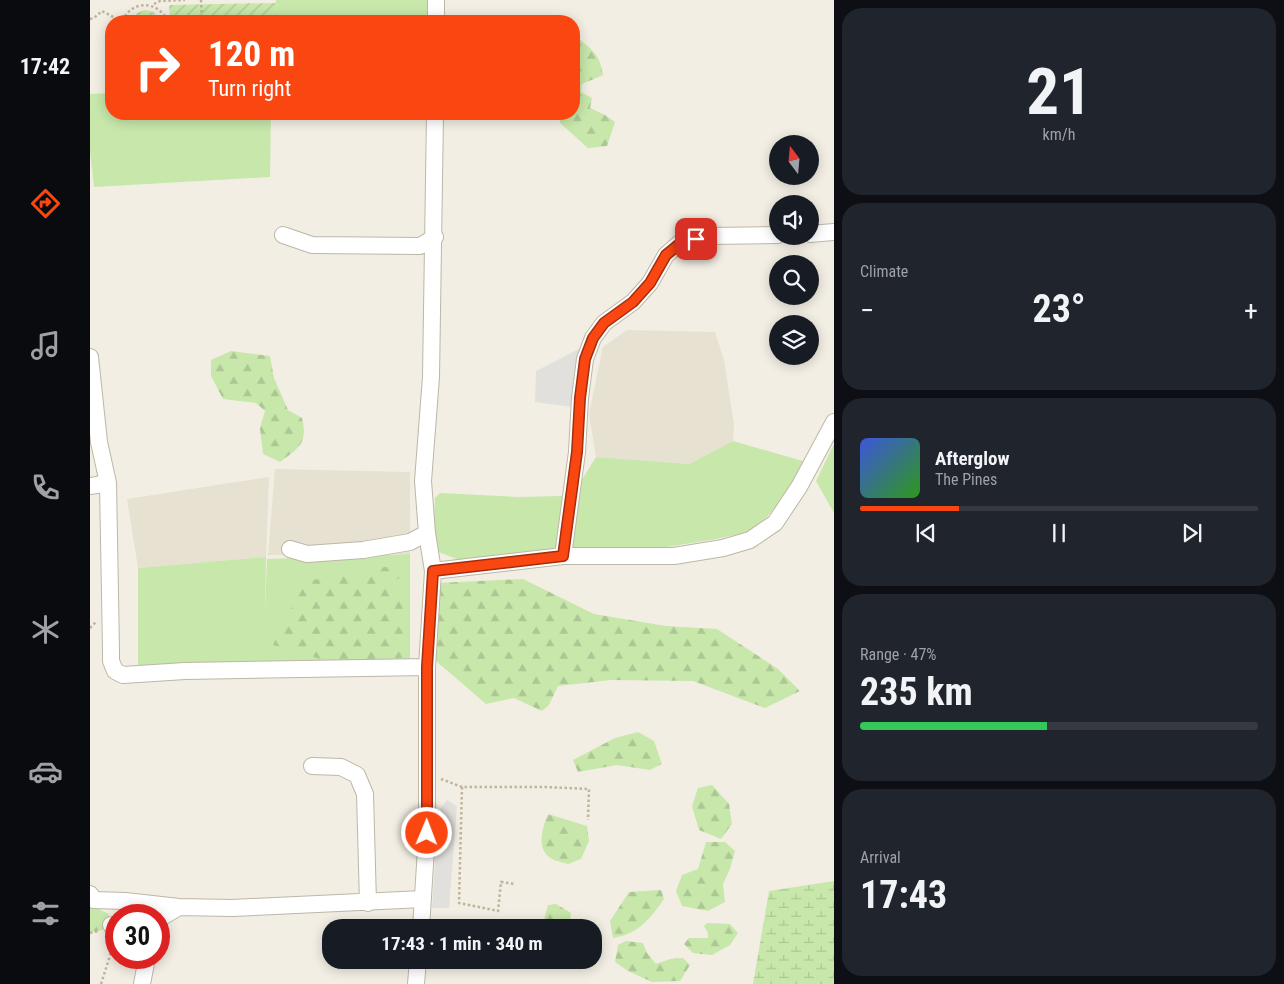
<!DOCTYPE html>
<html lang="en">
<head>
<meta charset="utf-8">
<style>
  body { margin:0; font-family:"Roboto Condensed",sans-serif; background:#20242c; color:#f1f3f6; height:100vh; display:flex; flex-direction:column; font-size:19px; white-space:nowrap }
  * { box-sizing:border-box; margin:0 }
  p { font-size:16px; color:#9ea1a6 }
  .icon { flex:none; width:28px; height:28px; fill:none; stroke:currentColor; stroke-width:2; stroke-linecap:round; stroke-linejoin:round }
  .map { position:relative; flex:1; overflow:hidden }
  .panel { display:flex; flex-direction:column; gap:8px; padding:8px; background:#0d0f14; width:450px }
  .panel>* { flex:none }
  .hud { position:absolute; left:15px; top:15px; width:475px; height:105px; border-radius:20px; box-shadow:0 2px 12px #0003; background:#fa4611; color:#fff; overflow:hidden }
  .needle { width:32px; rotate:344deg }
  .fabs { position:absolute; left:679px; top:135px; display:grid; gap:10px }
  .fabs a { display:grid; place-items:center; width:50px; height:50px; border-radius:50%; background:#171b24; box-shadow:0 2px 12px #0003; font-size:25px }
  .speed { position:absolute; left:15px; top:904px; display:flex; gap:10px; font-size:25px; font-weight:700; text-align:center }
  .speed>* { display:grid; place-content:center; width:65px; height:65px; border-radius:50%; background:#171b24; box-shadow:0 2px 12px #0003; line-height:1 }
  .speed .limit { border:8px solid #d22; background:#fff; color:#111 }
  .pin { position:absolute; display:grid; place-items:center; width:42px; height:42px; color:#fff; margin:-21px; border-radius:10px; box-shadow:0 2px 8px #0006 }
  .me { position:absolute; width:55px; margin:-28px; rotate:1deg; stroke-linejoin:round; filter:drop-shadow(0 0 4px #0008) }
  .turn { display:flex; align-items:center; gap:18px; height:105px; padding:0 20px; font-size:22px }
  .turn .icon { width:65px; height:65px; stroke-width:2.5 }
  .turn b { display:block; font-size:35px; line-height:42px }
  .big { font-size:38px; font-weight:700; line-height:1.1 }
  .panel .card { flex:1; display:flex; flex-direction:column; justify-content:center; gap:8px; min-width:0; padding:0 18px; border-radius:20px; background:#20242c }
  .panel .dial { align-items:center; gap:0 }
  .dial b { font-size:65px; line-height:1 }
  .song { display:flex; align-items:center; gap:15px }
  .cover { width:60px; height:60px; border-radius:8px; background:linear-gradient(135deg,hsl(230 70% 55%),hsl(110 70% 35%)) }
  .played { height:5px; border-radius:2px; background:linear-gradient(90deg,#fa4611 25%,#363941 25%) }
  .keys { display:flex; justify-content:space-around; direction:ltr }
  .heat { display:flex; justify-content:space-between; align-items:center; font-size:28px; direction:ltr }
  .charge { height:8px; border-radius:4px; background:linear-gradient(90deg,#34c759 47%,#363941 0) }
  .trip { position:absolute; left:232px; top:919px; width:280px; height:50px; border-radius:20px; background:#171b24; box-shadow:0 2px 12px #0003; font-weight:700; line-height:50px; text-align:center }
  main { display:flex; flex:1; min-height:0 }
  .menu { display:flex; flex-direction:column; width:90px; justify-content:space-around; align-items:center; background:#090b0e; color:#9ea1a6 }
  .menu .icon { width:35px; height:35px }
  .menu .on { color:#fa4611 }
  .menu b { font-size:22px; color:#f1f3f6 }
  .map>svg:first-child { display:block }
  .residential { fill:#e6e1d1 }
  .grass { fill:#c7e7ab }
  .forest { fill:url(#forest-firs) }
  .wetland { fill:url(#wetland-marsh) }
  .garden { fill:url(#garden-furrows) }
  .parking { fill:#e2e0dc }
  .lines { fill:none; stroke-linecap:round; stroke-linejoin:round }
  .minor-casing { stroke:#bdb7a6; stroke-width:18 }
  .path { stroke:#bfb497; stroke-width:2.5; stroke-dasharray:2.5 2.5; stroke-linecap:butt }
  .minor { stroke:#fff; stroke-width:16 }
  .route-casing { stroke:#a22e0b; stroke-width:12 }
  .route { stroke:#fa4611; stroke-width:9 }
</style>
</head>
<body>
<main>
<nav class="menu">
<b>17:42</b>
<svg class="icon on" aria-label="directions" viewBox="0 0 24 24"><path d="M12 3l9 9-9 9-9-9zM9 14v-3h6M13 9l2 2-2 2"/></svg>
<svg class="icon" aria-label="music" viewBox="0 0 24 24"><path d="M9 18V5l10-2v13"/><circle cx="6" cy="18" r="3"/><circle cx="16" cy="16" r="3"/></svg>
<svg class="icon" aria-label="phone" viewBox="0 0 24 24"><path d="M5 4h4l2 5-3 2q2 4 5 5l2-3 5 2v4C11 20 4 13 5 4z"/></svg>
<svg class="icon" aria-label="climate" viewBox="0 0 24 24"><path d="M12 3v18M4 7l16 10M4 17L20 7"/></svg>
<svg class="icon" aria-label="car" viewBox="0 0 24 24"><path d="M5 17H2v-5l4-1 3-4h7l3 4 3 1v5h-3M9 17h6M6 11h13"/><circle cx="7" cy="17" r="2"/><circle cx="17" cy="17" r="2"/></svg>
<svg class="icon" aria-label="filters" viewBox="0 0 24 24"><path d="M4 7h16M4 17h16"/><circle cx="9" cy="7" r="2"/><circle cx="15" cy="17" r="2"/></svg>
</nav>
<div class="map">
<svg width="744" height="984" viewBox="0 0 744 984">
  <defs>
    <pattern id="forest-firs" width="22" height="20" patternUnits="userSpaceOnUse" patternTransform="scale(1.25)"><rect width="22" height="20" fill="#c7e7ab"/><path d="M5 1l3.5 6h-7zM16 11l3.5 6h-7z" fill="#acc794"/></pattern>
    <pattern id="wetland-marsh" width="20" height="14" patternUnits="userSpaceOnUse" patternTransform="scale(1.25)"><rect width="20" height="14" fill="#c7e7ab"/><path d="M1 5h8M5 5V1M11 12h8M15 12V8" fill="none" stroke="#acc794"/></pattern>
    <pattern id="garden-furrows" width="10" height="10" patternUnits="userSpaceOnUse" patternTransform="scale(1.25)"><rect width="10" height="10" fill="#c7e7ab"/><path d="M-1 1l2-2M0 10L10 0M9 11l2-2" fill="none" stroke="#acc794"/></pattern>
  </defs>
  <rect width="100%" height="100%" fill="#f2eee3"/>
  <path class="residential" d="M537,330L625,332L634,360L644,425L643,441L599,464L506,457L499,414L513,347Z
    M185,469L320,472V554L178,555Z
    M179,477L176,557L48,568L37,499Z"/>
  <path class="grass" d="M186,0H348V21H185Z
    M21,93V114H181L180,177L4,187L0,151V94Z
    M643,441L716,462L695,495L677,517L659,532L626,539L552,551L372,561L346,551L343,540L345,498L350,493L428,497L472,496L488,486L506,457L599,464Z
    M744,444V513L726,481Z
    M320,554V663L48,669V568L176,557L175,614L177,559Z"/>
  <path class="forest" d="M484,35C500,48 510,53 513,75L492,84L491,92L502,98L500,108L515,115L525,122L517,146L498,148L470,123V114H484Z
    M141,351L180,356L184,378L198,410L212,418C218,443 209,448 190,462L173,454L170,428L175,411L166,403L133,399L121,376V360Z
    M312,564L316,572L303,583L318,606V657L247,664L183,645L193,623L217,581Z
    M433,579L504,614L576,626L627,629L688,669L710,691L675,708L603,681L521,680L468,686L459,705L452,711L424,698L396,704L345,660L347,583Z
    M548,732L564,741L572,764L560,770L527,765L488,772L483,760L525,738Z
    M622,785L639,804L642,824L631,839L609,830L602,806L608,788Z
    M458,814L497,826L499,841L491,859L478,864C473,862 463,861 459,857C446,846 453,827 458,814Z
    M616,842H635L645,851L640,869L633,884L635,902L618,911L592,906L586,891L592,875L608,869Z
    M571,890L574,899C560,919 548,934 523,938L520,921L539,892Z
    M466,904L481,913L480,925L474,927H450H452L458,905Z
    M0,905L19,914L13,930L0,932Z
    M617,923L640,924L648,933L640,945L622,955L603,953L594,944L599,938H618V933L614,926Z
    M536,941L553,943L557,953L566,964L580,959L593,958L600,965L590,981L562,982L538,971L525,962L528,945Z"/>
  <path class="wetland" d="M744,881V984H663L679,891Z"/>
  <path class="garden" d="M186,3L185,21H80L79,5Z
    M55,10L64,12L70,21H43L47,13Z"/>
  <path class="parking" d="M493,347L482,407L445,402L446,371Z
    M357,800L367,806L359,908H342L348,817L351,808Z"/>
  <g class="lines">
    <defs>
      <path id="minor" d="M346,21V0
        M720,234L744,232
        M193,235L222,245L330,246L345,237
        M0,357L9,442L18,483L21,650V661L25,671L33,675L95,671L337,667
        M0,486L18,483
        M200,549L217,554L273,550L320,542L337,533
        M473,556L487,452L490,398L495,359L503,338L514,323L543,302L560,283L576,255L592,241L620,236L688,235
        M343,571L473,556H584L633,548L660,540L685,523L709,487L744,422
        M222,766L251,767L267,775L275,794L278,903
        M0,894L4,900L35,901L89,907L142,908L333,899
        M69,921L72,917L89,907
        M21,925L26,930
        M331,928L337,833V667L343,571L337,533L333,481L341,377L345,114
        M52,984L57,958
        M326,984L328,960"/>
    </defs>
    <use href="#minor" class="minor-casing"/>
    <path class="path" d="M111,0L112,21
      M64,4L70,1L95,0
      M0,19L4,18L12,11L31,21
      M33,21C40,0 69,0 77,21
      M0,628L6,622
      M351,779L372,787H456L499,789L498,820
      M372,787L369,903L408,911L411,882L425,884
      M0,933L8,931
      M11,984L24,943"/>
    <use href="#minor" class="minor"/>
  </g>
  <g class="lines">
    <defs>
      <path id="route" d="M337,833V667L343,571L473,556L487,452L490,398L495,359L503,338L514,323L543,302L560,283L576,255L592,242L606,239"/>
    </defs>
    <use href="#route" class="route-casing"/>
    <use href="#route" class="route"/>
  </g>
</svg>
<div class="fabs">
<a><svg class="needle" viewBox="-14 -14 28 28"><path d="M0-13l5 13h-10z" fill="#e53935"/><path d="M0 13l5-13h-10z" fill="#9ea1a6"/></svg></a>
<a><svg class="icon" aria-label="sound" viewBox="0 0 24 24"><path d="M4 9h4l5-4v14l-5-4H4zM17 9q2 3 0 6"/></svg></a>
<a><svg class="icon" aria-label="search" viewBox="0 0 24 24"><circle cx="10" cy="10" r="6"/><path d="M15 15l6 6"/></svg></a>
<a><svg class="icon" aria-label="layers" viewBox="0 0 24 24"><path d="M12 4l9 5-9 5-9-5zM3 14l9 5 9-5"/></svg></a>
</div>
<div class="speed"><div class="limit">30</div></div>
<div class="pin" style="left:606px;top:239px;background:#d93025"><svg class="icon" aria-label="arrive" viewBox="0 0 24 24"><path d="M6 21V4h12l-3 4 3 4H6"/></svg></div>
<svg class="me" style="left:337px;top:833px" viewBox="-20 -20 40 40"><circle r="17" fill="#fa4611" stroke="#fff" stroke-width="3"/><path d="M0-11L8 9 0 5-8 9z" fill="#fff"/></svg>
<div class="trip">17:43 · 1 min · 340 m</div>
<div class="hud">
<div class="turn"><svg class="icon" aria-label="right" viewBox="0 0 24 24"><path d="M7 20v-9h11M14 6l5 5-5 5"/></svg><div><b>120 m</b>Turn right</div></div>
</div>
</div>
<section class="panel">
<div class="card dial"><b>21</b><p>km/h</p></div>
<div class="card"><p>Climate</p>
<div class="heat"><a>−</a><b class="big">23°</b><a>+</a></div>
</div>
<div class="card">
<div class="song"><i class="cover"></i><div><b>Afterglow</b><p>The Pines</p></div></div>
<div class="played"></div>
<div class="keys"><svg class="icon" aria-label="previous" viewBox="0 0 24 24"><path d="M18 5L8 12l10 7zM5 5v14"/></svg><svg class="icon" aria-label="pause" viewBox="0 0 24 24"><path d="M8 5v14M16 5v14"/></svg><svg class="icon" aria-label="next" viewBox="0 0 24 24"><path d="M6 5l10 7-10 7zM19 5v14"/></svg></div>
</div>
<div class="card"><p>Range · 47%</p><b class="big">235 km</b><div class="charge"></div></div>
<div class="card"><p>Arrival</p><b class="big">17:43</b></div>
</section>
</main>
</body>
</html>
